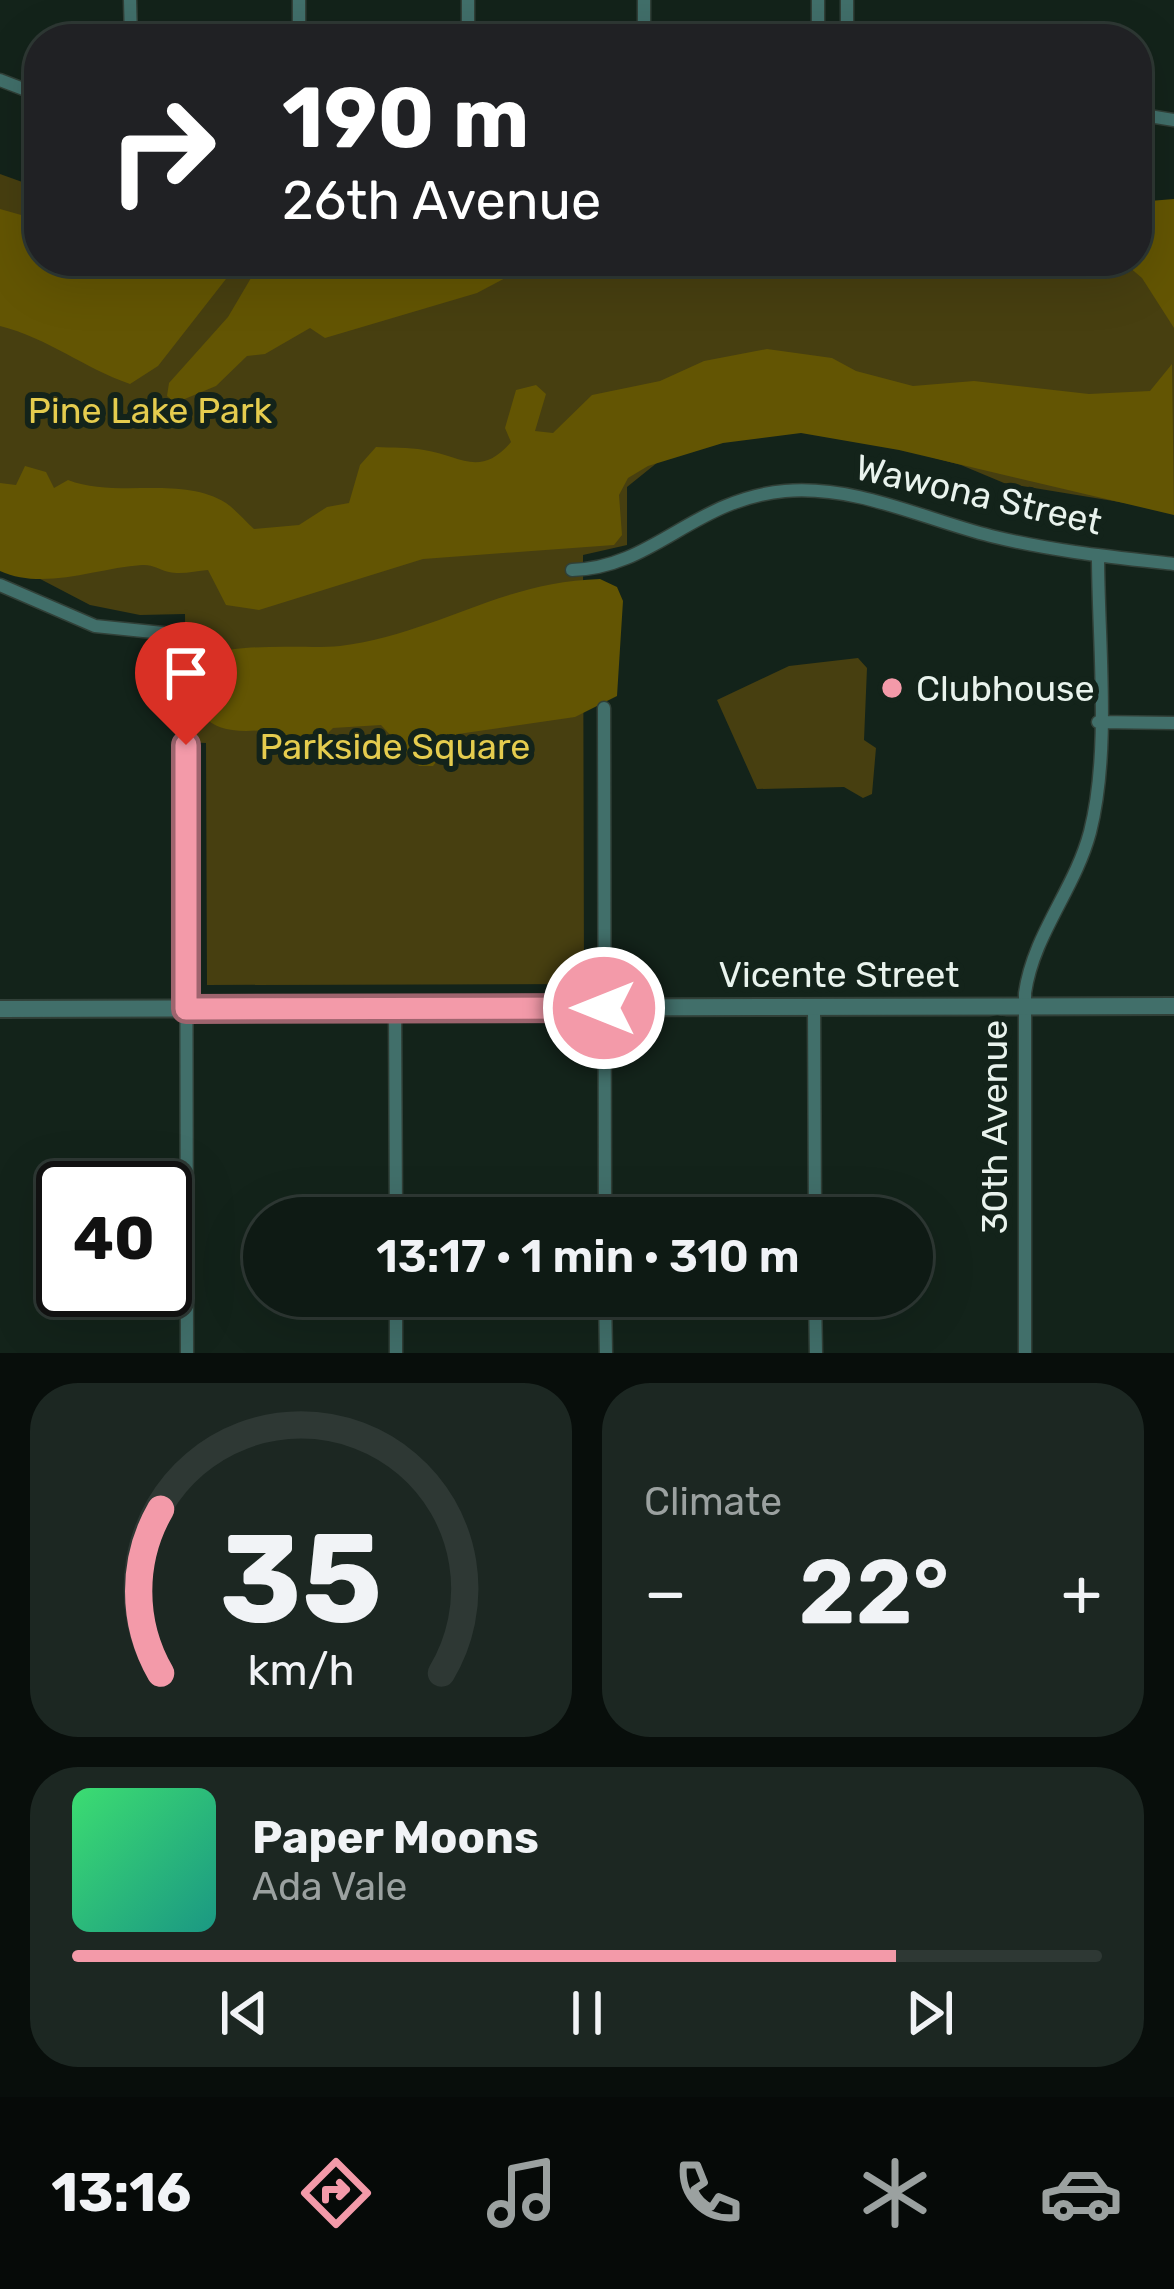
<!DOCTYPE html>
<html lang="en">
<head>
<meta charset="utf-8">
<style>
  body { margin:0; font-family:Rubik,sans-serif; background:#1c2722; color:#f1f3f6; height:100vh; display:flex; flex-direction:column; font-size:45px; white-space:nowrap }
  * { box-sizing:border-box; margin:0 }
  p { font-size:39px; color:#9ba1a0 }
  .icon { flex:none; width:66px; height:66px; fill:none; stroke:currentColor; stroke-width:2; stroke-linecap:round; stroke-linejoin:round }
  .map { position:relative; height:1353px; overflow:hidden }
  .panel { display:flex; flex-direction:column; gap:30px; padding:30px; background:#080e0b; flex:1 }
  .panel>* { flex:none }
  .guide { position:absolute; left:24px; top:24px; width:1128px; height:252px; border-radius:48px; box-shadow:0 12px 48px #0002,0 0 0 3px #2e3834; background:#202124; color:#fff; overflow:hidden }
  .speed { position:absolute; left:36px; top:1161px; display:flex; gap:24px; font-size:60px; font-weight:700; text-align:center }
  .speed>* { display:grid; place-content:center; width:156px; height:156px; border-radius:50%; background:#0e1a14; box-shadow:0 12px 48px #0002,0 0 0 3px #2e3834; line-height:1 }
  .speed .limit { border:6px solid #111; border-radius:18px; background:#fff; color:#111 }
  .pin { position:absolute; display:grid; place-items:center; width:102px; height:102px; color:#fff; margin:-123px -51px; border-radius:50% 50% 50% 0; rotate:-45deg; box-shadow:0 0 12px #0007 }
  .pin .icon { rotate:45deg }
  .me { position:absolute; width:132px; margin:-66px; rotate:270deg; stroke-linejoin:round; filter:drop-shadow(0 0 9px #0008) }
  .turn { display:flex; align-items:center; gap:42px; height:252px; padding:0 60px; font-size:54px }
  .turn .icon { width:156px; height:156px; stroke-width:2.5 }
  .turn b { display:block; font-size:84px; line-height:102px }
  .big { font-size:90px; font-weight:600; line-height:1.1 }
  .panel .widget { flex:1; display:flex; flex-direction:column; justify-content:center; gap:18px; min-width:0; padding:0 42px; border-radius:48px; background:#1c2722 }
  .panel .dial { align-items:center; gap:0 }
  .dial svg { height:312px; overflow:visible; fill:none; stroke:#2e3834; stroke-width:7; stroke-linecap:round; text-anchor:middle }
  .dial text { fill:#f1f3f6; stroke:none }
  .song { display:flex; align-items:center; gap:36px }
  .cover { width:144px; height:144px; border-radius:18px; background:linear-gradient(135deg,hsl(140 70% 55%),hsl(170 70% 35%)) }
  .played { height:12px; border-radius:6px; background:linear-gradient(90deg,#f39aa9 80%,#2e3834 80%) }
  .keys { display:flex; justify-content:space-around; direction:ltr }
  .heat { display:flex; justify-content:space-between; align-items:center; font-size:66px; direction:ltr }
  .panel .tiles { flex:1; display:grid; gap:30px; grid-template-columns:1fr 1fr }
  .widget:last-child { grid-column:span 2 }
  .trip { position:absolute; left:243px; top:1197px; width:690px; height:120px; border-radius:60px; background:#0e1a14; box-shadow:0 12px 48px #0002,0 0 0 3px #2e3834; font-weight:600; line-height:120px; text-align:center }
  .dock { display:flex; height:192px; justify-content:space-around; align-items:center; background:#060a08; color:#9ba1a0 }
  .dock .icon { width:84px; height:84px }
  .dock .selected { color:#f39aa9 }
  .dock b { font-size:54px; color:#f1f3f6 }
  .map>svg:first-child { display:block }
  .green { fill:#473f10 }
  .forest { fill:#635503 }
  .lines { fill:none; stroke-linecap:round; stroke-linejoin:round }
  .minor-casing { stroke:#314038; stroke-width:15 }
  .tertiary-casing { stroke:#314038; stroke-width:20 }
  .minor { stroke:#416f6a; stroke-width:12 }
  .tertiary { stroke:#416f6a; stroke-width:16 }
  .route-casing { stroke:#9e646e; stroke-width:30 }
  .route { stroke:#f39aa9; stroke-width:21 }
  .poi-dot { fill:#f39aa9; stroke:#13231a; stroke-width:4.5 }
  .labels { text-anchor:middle; stroke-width:12; stroke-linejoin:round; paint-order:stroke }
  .park-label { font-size:36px; fill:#e5cc4e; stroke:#13231a }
  .street-label { font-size:36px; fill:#e9f3ed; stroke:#13231a }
  .poi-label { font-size:36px; fill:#e9f3ed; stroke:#13231a; text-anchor:start }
</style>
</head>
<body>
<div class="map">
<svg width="1174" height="1353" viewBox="0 0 1174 1353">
  <rect width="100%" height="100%" fill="#13231a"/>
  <path class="green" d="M0,174L39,188V261H1137L1174,216V511L1004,483L961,465L800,422L663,458L627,487V545L583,555L584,984L207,985L206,743L186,742L185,614L140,615L90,605L0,558Z
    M858,658L867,668L864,740L876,748L872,794L863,798L844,787L757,789L717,700L789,666Z"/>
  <path class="forest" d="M1174,199V328L1142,278L1122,261H1137V202Z
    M0,209L39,220V261H240L158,366L130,384C84,368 48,338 0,326Z
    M261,261H537L477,293L325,338L310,328L265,354L247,356L216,386L175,403L167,396L169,383L228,317Z
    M767,349L832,358L856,371L913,386L974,381L1089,394L1150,391L1172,364L1174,515L899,450L801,433L723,443L648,466L628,478L619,495L622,535L614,545L423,559L259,610L226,605L208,570C196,571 181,575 169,572C160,570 152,564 142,565C96,568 44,591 0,571V483L16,485L25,466L46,472L54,488L68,480C116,499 181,475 226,503C236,510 245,521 254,529L299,525L327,507L349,503L360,465L376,447C391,448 408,447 424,450C461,456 480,478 511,442L505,428L516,390L536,385L546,394L535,431L553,433L592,395L660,381L704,361Z
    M600,579L617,587L623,601L617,696L575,717L458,734L433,766H419L381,725L333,728C313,748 311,762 279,758L263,730C211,735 193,720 189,668C212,638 301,650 340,646C436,634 499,582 600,579Z"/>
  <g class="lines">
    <defs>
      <path id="minor" d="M130,0L131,39
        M299,0V39
        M468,0V39
        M644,0V39
        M818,0V39
        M847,0V39
        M0,80L39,95
        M1137,114L1174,120
        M572,570C653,568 694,499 785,491C857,485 923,519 991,536C1052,551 1112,557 1174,564
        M0,585L95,626L192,636
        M604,708L605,1218
        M1098,722L1174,723
        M186,745L187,1353
        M814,1007L815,1218
        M395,1008L396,1218
        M396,1296V1353
        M605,1296L606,1353
        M815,1296L816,1353
        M1025,1353V993C1033,935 1075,889 1090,832C1111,750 1098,641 1098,556"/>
      <path id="tertiary" d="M0,1009L1174,1006"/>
    </defs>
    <use href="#minor" class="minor-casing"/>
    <use href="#tertiary" class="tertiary-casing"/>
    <use href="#minor" class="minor"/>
    <use href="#tertiary" class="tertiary"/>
  </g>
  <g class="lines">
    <defs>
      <path id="route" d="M186,745V1009L604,1008"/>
    </defs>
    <use href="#route" class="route-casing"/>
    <use href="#route" class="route"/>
  </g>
  <circle class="poi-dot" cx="892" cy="688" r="12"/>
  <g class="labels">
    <g class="park-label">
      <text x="150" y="423">Pine Lake Park</text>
      <text x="395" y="759">Parkside Square</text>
    </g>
    <g class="street-label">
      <text transform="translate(979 494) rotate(13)" y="13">Wawona Street</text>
      <text x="839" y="987">Vicente Street</text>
      <text transform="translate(994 1127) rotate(-90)" y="13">30th Avenue</text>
    </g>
    <g class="poi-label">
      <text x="916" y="701">Clubhouse</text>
    </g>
  </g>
</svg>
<div class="speed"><div class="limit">40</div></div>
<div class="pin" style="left:186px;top:745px;background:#d93025"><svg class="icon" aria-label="arrive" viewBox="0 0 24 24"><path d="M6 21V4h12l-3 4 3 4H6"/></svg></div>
<svg class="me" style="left:604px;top:1008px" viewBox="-20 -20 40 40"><circle r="17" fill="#f39aa9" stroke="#fff" stroke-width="3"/><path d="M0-11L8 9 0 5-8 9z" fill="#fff"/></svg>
<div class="trip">13:17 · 1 min · 310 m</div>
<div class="guide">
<div class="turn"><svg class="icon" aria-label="right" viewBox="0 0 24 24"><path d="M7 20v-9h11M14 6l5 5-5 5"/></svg><div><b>190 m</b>26th Avenue</div></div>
</div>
</div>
<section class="panel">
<div class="tiles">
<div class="widget dial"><svg viewBox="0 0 100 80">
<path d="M14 69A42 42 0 1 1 86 69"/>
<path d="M14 69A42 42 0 0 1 14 27" stroke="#f39aa9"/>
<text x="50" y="56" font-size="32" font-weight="700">35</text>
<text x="50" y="72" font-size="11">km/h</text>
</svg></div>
<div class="widget"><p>Climate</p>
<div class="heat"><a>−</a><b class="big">22°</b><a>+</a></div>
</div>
<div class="widget">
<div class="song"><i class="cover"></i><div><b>Paper Moons</b><p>Ada Vale</p></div></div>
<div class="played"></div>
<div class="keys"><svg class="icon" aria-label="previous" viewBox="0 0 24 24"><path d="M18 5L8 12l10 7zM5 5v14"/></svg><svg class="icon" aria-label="pause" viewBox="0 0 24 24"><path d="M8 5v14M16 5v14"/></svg><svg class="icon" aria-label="next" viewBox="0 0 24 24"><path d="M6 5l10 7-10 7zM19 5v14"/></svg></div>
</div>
</div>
</section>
<nav class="dock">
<b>13:16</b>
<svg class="icon selected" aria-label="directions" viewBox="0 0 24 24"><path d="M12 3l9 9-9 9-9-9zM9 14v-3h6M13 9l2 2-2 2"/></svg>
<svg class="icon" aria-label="music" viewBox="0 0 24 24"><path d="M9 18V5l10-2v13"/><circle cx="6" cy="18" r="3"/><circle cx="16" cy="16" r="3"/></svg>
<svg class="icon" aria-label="phone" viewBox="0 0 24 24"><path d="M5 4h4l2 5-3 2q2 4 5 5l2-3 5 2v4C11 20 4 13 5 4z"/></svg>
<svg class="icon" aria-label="climate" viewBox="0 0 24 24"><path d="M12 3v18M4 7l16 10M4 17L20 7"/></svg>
<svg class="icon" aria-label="car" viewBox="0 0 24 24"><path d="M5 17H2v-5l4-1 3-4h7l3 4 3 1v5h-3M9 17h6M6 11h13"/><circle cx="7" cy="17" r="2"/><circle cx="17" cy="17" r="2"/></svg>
</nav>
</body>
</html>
